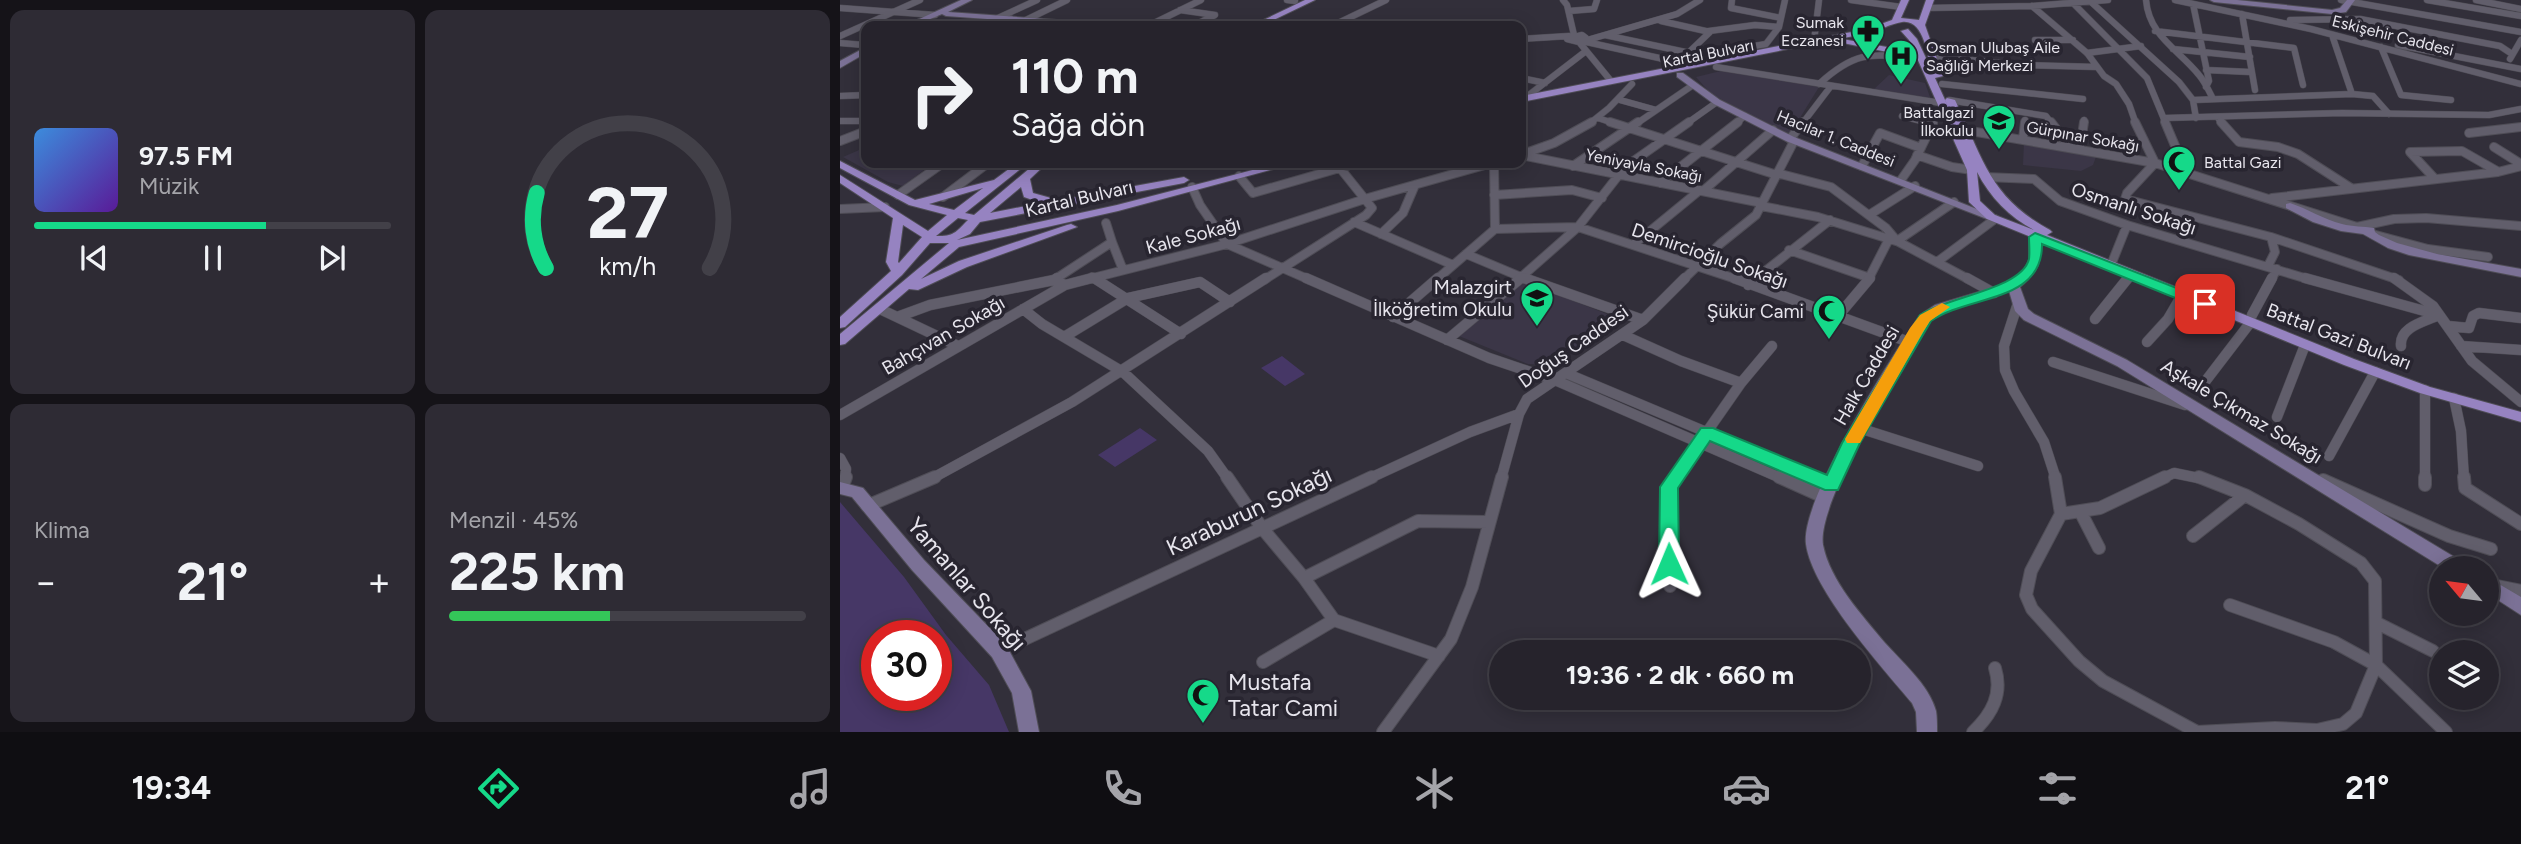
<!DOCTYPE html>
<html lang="tr">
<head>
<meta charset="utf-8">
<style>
  body { margin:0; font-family:Figtree,sans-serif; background:#2e2b34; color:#f1f3f6; height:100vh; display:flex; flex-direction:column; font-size:26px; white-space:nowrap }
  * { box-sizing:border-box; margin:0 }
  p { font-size:23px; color:#a4a4a9 }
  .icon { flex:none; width:38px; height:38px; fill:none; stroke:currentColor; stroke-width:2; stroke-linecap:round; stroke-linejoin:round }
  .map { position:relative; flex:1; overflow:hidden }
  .details { display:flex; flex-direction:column; gap:10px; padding:10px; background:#151318; width:840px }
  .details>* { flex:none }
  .guide { position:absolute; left:21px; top:21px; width:665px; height:147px; border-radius:14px; box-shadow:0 4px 18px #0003,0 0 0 2px #424048; background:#26232c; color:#f1f3f6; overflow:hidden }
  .needle { width:46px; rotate:299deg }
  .buttons { position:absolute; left:1589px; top:556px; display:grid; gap:14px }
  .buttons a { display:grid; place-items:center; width:70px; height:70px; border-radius:50%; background:#26232c; box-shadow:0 4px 18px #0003,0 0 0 2px #424048; font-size:35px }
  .speed { position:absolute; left:21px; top:620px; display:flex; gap:14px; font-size:35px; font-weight:700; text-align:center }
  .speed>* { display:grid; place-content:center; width:91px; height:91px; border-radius:50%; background:#26232c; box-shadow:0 4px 18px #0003,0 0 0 2px #424048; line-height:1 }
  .speed .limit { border:10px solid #d22; background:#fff; color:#111 }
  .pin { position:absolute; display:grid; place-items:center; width:60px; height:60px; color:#fff; margin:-30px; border-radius:14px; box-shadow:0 4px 10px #0006 }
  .me { position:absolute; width:77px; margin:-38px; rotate:359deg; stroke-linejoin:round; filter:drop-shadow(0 0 5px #0008) }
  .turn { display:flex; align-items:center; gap:24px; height:147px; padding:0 35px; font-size:32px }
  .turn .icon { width:91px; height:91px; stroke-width:2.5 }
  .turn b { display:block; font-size:49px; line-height:60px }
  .big { font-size:52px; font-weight:700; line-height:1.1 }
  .details .card { flex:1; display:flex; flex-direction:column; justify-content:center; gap:10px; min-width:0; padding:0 24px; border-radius:14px; background:#2e2b34 }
  .details .dial { align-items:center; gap:0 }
  .dial svg { height:182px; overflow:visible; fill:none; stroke:#424048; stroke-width:7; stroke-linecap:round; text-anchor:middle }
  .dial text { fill:#f1f3f6; stroke:none }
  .song { display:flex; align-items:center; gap:21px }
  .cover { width:84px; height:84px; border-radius:10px; background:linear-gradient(135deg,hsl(210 70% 55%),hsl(270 70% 35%)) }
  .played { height:7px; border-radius:4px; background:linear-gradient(90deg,#15d989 65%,#424048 65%) }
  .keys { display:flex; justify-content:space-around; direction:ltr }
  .heat { display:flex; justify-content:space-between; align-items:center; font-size:38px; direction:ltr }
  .charge { height:10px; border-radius:5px; background:linear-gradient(90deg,#34c759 45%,#424048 0) }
  .details .tiles { flex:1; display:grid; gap:10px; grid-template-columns:repeat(2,1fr) }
  .trip { position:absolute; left:649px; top:640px; width:382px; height:70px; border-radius:35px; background:#26232c; box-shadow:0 4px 18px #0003,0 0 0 2px #424048; font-weight:700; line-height:70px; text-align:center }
  .dock { display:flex; height:112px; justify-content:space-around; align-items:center; background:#0f0e12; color:#a4a4a9 }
  .dock .icon { width:49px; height:49px }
  .dock .on { color:#15d989 }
  .dock b { font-size:32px; color:#f1f3f6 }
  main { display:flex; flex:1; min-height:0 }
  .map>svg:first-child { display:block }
  .built { fill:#3b3647 }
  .green { fill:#463766; fill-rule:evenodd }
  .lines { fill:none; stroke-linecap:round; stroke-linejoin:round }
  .street-far3-casing { stroke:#4f4d56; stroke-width:7 }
  .street-far2-casing { stroke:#4f4d56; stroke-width:10 }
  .street-far1-casing { stroke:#4f4d56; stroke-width:11 }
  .street-casing { stroke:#4f4d56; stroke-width:14 }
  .secondary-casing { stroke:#4f4d56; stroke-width:2 }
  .primary-casing { stroke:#4f4d56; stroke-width:2 }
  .street-far3 { stroke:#615e6b; stroke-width:6 }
  .street-far2 { stroke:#615e6b; stroke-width:8 }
  .street-far1 { stroke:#615e6b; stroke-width:10 }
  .street { stroke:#615e6b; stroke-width:12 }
  .secondary { fill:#7b7196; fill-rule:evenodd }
  .primary { fill:#9683c1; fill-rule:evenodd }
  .route { fill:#15d989; stroke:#0e8d59; stroke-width:2 }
  .slow { fill:#f59e0b }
  .labels { text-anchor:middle; stroke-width:7; stroke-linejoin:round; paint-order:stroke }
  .far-poi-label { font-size:16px; fill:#e7e5ed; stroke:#282530; text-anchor:end }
  .far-street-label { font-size:16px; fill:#e7e5ed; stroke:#282530 }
  .street-label { font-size:19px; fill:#e7e5ed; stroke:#282530 }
  .poi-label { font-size:19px; fill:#e7e5ed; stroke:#282530; text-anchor:end }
  .near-street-label { font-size:23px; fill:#e7e5ed; stroke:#282530 }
  .near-poi-label { font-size:23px; fill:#e7e5ed; stroke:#282530; text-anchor:start }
</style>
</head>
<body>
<main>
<section class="details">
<div class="tiles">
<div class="card">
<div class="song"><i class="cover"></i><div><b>97.5 FM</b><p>Müzik</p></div></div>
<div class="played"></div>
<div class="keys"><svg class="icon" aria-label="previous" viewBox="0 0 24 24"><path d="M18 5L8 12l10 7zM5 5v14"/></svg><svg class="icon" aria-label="pause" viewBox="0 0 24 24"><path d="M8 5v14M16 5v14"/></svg><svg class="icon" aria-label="next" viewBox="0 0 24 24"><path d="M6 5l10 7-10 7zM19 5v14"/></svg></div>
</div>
<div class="card dial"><svg viewBox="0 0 100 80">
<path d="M14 69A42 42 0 1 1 86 69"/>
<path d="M14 69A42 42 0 0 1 10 36" stroke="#15d989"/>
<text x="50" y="56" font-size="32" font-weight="700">27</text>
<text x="50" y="72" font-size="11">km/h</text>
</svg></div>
<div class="card"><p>Klima</p>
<div class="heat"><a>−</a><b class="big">21°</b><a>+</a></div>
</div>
<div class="card"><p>Menzil · 45%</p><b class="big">225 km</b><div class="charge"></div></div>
</div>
</section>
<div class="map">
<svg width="1681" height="732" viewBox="0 0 1681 732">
  <rect width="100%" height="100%" fill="#322f3a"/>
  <path class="built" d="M885,70L977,86L979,87L950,134H947L871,94L856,77Z
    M1049,75L1085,83L1091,100L1033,90Z
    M1184,142L1257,154L1253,165L1241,171L1183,165Z
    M26,147V163H93L63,186L48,182L3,157Z
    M683,281L767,314L779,321L710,365L688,364L619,336Z"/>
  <path class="green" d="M442,356L465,374L445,386L421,368Z
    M300,428L317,440L275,467L258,455Z
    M0,502L64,577L106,635L149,685L169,732H0ZM37,635H96V695H37Z"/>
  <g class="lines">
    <defs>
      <path id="street-far3" d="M447,0L455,1
        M723,0L727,5L734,35
        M892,0L891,8L941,18
        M1011,0L1061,7
        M1306,0C1309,36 1338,49 1359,75C1365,82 1369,91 1373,99
        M1335,0L1471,29L1681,84
        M1501,0L1681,32
        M1587,0L1681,16
        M1636,0L1681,9
        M1251,2L1339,82L1353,100L1356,118
        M1233,3L1307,78L1326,124
        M1353,4L1369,81L1366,87
        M1192,6L1247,53L1264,76L1276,84L1289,104L1296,124
        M0,8L95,15
        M1087,8L1192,6L1268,0
        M340,10L375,15L353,26
        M729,11L754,9L757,0
        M1402,14L1415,90
        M158,18L197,0
        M186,20L227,0
        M1450,20L1520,19L1660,46L1672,54
        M821,21L870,32L845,56
        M157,26L171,19
        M308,26L361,0
        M492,26L546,0
        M869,31L915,25L939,27
        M1315,31L1454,48L1463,85
        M765,35L850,53
        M1492,35L1512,94
        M0,36L80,0
        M681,39L729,36
        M1195,40H1233
        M741,41L746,38L742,35L727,39L739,42L771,81
        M742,41L819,58L842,67
        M744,41L837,14L860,0
        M974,41L979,0
        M0,43L24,45
        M1558,45L1681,69
        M1541,47L1561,95L1611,100
        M1333,49L1410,57
        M1247,53L1301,46
        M1091,56L1179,65L1257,67
        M837,59L926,44L939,27L945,0
        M1670,59L1681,40
        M876,67L1101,103
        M1366,70L1410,72
        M681,78L705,83
        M979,84C1013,53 1029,52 1074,59L1075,55
        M1102,84L1243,99
        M0,96L26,95
        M685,98L746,51
        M780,100L816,110
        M1109,100L1206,116L1212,124
        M1353,100L1512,94L1533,96L1549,114
        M1062,116L1093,124
        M758,118L776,124
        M1325,118L1502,113L1649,115L1681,109
        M1378,118L1383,124
        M0,121H26
        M749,124L769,108L792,84
        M796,124L853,85
        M846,124L877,102
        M895,124L905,116
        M962,124L991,86
        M1185,124V120
        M1243,124L1244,120"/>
      <path id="street-far2" d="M770,122L937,175
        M1211,122L1230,147
        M1295,122L1315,163L1287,193L1285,199L1431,237L1559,280
        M1325,122L1347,174
        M1381,122L1399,142L1438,147L1458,154L1511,188
        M1125,130L1315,163L1517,227L1554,219L1586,218L1681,226
        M1629,133L1681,127
        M950,139L963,122
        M1183,139L1185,122
        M0,141L26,131
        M1654,147L1681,164
        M1240,149L1244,122
        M683,154L714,143L752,122
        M681,155L922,203
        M1077,155L1112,167L1132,170
        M733,166L798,122
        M1022,166L1040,133L1081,148
        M937,173L991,187L1046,228L1057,241L1130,280
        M399,176L413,193L517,163
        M1145,177L1194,179L1220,201L1287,225L1471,280
        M1595,179L1570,152L1622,151L1657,171
        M1061,180L1075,160L1093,123L1088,122
        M820,183L898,122
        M352,187L360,205L387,244L470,280
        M863,191L933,130
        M58,195L103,163
        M654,195L732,190L762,198
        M103,197L148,163
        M1432,198L1658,172L1681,166
        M921,206L978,217L1056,241
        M0,209L45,207
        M1029,215L1075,186
        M514,222L613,265
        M655,229L738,227L899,280
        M541,234L563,213L575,185
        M1532,234L1588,249L1648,257
        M1057,241L1114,202
        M272,242L283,270
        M793,245L860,190
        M949,250L1030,278
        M626,254L688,280
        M1273,260L1287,225
        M1097,262L1155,219
        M1428,266L1435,252L1431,237
        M252,277L257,280
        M214,280L272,242L266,223
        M245,280L387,244L528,198L652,163
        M424,280L526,215L532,208L496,163
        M596,280L655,229L654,163
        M678,280L738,227L785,167L849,122
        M843,280L880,244L916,215L954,141
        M914,280L990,220
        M1028,280L1049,239
        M1287,280L1291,275
        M1431,280L1437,269"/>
      <path id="street-far1" d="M254,278L341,334
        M466,278L649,358L717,381L943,479
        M684,278L803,320
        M894,278L1069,342
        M1127,278L1154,293
        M1465,278L1599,315
        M1554,278L1593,306L1632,361L1681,402
        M214,280L217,278
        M908,285L916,278
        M1178,303L1164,346L1165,370L1174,391L1204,442L1216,479
        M40,309L118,346
        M183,309L202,324L283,372L368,451L388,479
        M1412,315L1432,278
        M60,316L90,305L214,280L225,285L252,278
        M998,316L1030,278
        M553,317L598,278
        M1255,319L1288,278
        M1608,326L1629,328L1633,316L1639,313L1681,318
        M783,335L841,361L901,383L834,479
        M224,337L288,298L360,282L390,302
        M607,340L681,278
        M1307,342L1328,319L1342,295
        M1561,346C1559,327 1584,322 1599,315
        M1621,346L1681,350
        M1213,362L1345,405
        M728,374L978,479
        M901,383L932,346
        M1361,387L1410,323
        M1585,390V479
        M1614,398L1621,431L1624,479
        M0,415L225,285
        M1437,417L1465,345
        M1019,428L1138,466
        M1489,456L1535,372
        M0,458L6,469L5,479
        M91,479L232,402L426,278
        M528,479L630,432L679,414
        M661,479L679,414L687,399L803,320L845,278
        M1321,479L1334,473L1363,479"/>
      <path id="street" d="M387,477L422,528L464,578L494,620L599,656
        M939,477L986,498
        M974,477L992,485
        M1215,477L1221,514
        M1325,477L1260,508L1221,514L1191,571L1186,595L1192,609L1239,661L1263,681L1357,732L1435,728L1477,730L1503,724L1516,713L1536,665L1535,581L1521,563L1459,524L1405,495L1359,477
        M1585,477V485
        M1624,477L1625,488L1681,524
        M1483,480L1609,536L1651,549
        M2,488L6,477
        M27,506L95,477
        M1240,511L1259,548
        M1353,536L1405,495
        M464,578L578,521L649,522
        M1647,584L1681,591
        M830,586L829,487L836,477
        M1390,605L1494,642L1536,665L1606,732
        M1537,623L1593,651
        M159,651L532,477
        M423,662L494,620
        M543,732L611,639L632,587L662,477
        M1133,732C1152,714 1163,694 1155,668"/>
      <path id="secondary" d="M121,0H132L108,12L272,24L276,26H242L106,16L102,14L74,26H64Z
        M1370,0H1397L1492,10L1500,8L1507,0H1515L1506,12L1492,14L1374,2Z
        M26,47V53L0,68V61Z
        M837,73H843L880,100L954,137L1157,217L1155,219H1147L946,141L874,104L837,77Z
        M1450,203C1468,209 1483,219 1502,224C1513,227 1523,226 1534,228L1535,232L1539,235L1557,243L1597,254L1681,269V277L1569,255L1548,248L1523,234L1501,231L1473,222L1446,208V204Z
        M1195,233L1201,237C1201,262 1200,270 1180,287L1188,309L1194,314L1287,360L1626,564L1629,569H1605L1277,366L1184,320L1175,311L1169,291L1105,311L1090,321C1064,360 976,503 983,545C990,581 1022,615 1045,643C1062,662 1089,685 1096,711C1097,717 1097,725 1097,732H1077L1076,712L1072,703C1042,667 972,590 966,544C960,500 1053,355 1080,315L1095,305L1169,283L1183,272L1189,260V237Z
        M0,482L23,488L84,560L166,645L191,691L199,732H179L172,693L152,657L72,570L12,497L0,494Z
        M1647,577L1681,597V615L1647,593Z"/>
      <path id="primary" d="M465,0H475L421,26H411Z
        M1061,0H1069L1061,18L1079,20L1086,0H1094L1085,25L1103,76L1095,78L1117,126L1105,100L1107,98L1115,100C1143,158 1149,197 1210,230L1212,232L1207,235L1514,359L1590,387L1681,412V422L1580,393L1504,365L1147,219L1129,202L1127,170L1077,58L998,42L1002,39L1075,52L1069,40L1061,31L1068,29L1077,39L1092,71C1087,55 1084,19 1062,22C1050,24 1040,30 1029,33L681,102V96L1027,29L1052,20ZM1137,172C1150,197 1169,217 1194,230L1155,215L1140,201Z
        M0,161L75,200L154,180L177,163H188L125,213L134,215L196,163H207L190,179L193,193L218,200L344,177L349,180L344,183L140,222L130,234L117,240L277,205L440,163H456L278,211L119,247L81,279L119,261L227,225L231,224L237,227L127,267L78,290L69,289L5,344L0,345V334L109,243H90L62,275L5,327L0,328V317L51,271L46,262L53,218L0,183V175L88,231L107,215L69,205L0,168ZM181,187L184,197L201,203L150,213ZM143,188L114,210L89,204ZM118,218L128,220C117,231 114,237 96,236ZM63,225L82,237L59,263L58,262Z"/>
    </defs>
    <use href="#street-far3" class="street-far3-casing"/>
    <use href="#street-far2" class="street-far2-casing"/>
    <use href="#street-far1" class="street-far1-casing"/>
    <use href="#street" class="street-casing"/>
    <use href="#secondary" class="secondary-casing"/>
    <use href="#primary" class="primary-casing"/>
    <use href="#street-far3" class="street-far3"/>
    <use href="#street-far2" class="street-far2"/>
    <use href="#street-far1" class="street-far1"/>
    <use href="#street" class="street"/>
    <use href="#secondary" class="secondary"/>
    <use href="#primary" class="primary"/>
  </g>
  <path class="route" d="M1195,233L1370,301L1372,304L1365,309L1360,308L1202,244C1203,303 1128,295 1091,321L1020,443L998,490H985L870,441L838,488L839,564L836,570L829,572L822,570L819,564L820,487L861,428H873L987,475L1002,443L1080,315C1106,297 1182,289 1189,259C1190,252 1189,244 1189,237Z"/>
  <path class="slow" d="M1102,303L1110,307L1090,321L1083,332L1020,443H1007L1005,439L1070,328L1080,315Z"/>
  <defs>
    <symbol id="pharmacy-pin" viewBox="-11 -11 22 30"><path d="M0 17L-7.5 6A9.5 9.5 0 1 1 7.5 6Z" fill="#15d989" stroke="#282530"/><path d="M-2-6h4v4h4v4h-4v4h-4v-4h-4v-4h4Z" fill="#111"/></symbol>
    <symbol id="hospital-pin" viewBox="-11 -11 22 30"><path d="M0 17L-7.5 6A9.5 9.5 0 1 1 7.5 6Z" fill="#15d989" stroke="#282530"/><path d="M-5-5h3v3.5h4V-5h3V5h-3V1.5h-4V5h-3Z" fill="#111"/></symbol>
    <symbol id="school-pin" viewBox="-11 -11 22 30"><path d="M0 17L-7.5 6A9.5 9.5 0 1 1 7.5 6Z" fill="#15d989" stroke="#282530"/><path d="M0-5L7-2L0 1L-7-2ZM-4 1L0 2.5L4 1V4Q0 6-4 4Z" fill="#111"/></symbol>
    <symbol id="mosque-pin" viewBox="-11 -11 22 30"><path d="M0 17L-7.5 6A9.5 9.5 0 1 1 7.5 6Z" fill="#15d989" stroke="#282530"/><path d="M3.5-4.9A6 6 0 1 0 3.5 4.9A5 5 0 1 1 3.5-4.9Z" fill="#111"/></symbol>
  </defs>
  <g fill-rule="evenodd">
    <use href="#pharmacy-pin" x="1009" y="12" width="38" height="52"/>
    <use href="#hospital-pin" x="1042" y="37" width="38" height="52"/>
    <use href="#school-pin" x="1140" y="102" width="38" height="52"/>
    <use href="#mosque-pin" x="1320" y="143" width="38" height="52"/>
    <use href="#school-pin" x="678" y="279" width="38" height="52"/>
    <use href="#mosque-pin" x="970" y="292" width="38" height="52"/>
    <use href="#mosque-pin" x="344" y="676" width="38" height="52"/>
  </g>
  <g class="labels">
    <g class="far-poi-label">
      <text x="1004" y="28">Sumak<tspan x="1004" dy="18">Eczanesi</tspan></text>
      <text x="1086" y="53" text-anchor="start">Osman Ulubaş Aile<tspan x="1086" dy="18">Sağlığı Merkezi</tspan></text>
      <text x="1134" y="118">Battalgazi<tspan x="1134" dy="18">İlkokulu</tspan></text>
      <text x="1364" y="168" text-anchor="start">Battal Gazi</text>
    </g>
    <g class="far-street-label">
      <text transform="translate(1553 35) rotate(14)" y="6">Eskişehir Caddesi</text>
      <text transform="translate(868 53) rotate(-11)" y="6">Kartal Bulvarı</text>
      <text transform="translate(1243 136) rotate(10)" y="6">Gürpınar Sokağı</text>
      <text transform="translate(996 138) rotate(22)" y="6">Hacılar 1. Caddesi</text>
      <text transform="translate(804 165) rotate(11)" y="6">Yeniyayla Sokağı</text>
    </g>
    <g class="street-label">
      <text transform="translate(239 198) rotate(-13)" y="7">Kartal Bulvarı</text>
      <text transform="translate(1294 208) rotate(18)" y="7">Osmanlı Sokağı</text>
      <text transform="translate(353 235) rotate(-15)" y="7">Kale Sokağı</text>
      <text transform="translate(870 255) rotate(19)" y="7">Demircioğlu Sokağı</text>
      <text transform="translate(103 335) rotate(-30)" y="7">Bahçıvan Sokağı</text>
      <text transform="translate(1499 336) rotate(21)" y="7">Battal Gazi Bulvarı</text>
      <text transform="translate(733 346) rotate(-35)" y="7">Doğuş Caddesi</text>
      <text transform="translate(1026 375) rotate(-60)" y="7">Halk Caddesi</text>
      <text transform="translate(1402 411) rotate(31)" y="7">Aşkale Çıkmaz Sokağı</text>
    </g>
    <g class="poi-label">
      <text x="672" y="294">Malazgirt<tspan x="672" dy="22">İlköğretim Okulu</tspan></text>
      <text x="964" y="318">Şükür Cami</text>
    </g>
    <g class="near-street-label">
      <text transform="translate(409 511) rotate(-25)" y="8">Karaburun Sokağı</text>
      <text transform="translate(127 584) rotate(49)" y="8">Yamanlar Sokağı</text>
    </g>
    <g class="near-poi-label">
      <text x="388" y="690">Mustafa<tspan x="388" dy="26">Tatar Cami</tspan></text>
    </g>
  </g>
</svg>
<div class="buttons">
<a><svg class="needle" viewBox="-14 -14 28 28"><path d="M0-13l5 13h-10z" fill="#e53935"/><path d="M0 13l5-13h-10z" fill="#a4a4a9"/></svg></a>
<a><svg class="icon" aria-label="layers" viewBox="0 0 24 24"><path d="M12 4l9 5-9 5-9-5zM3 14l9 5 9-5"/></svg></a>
</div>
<div class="speed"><div class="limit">30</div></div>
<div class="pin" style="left:1365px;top:304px;background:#d93025"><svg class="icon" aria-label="arrive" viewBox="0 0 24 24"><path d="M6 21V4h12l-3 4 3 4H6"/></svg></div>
<svg class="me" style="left:829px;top:564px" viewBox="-20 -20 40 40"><path d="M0-17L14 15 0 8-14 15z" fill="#15d989" stroke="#fff" stroke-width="4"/></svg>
<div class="trip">19:36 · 2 dk · 660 m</div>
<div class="guide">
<div class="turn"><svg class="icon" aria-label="right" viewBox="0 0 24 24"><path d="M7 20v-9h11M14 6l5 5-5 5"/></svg><div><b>110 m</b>Sağa dön</div></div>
</div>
</div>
</main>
<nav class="dock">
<b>19:34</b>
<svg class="icon on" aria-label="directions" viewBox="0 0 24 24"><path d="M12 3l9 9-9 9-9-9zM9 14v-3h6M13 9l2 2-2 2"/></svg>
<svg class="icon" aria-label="music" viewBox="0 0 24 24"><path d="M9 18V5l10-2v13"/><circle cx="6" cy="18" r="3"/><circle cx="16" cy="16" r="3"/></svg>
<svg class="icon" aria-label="phone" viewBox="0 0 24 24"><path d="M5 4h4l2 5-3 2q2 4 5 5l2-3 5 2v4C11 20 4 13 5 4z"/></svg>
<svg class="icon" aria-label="climate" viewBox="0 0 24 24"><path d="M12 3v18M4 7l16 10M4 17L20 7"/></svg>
<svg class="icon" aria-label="car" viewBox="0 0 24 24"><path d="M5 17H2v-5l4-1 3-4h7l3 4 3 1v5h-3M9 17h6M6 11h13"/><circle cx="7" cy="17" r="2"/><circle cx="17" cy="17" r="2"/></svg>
<svg class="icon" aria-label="filters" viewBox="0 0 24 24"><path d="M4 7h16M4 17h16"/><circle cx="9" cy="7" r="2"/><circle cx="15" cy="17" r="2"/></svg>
<b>21°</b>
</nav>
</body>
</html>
